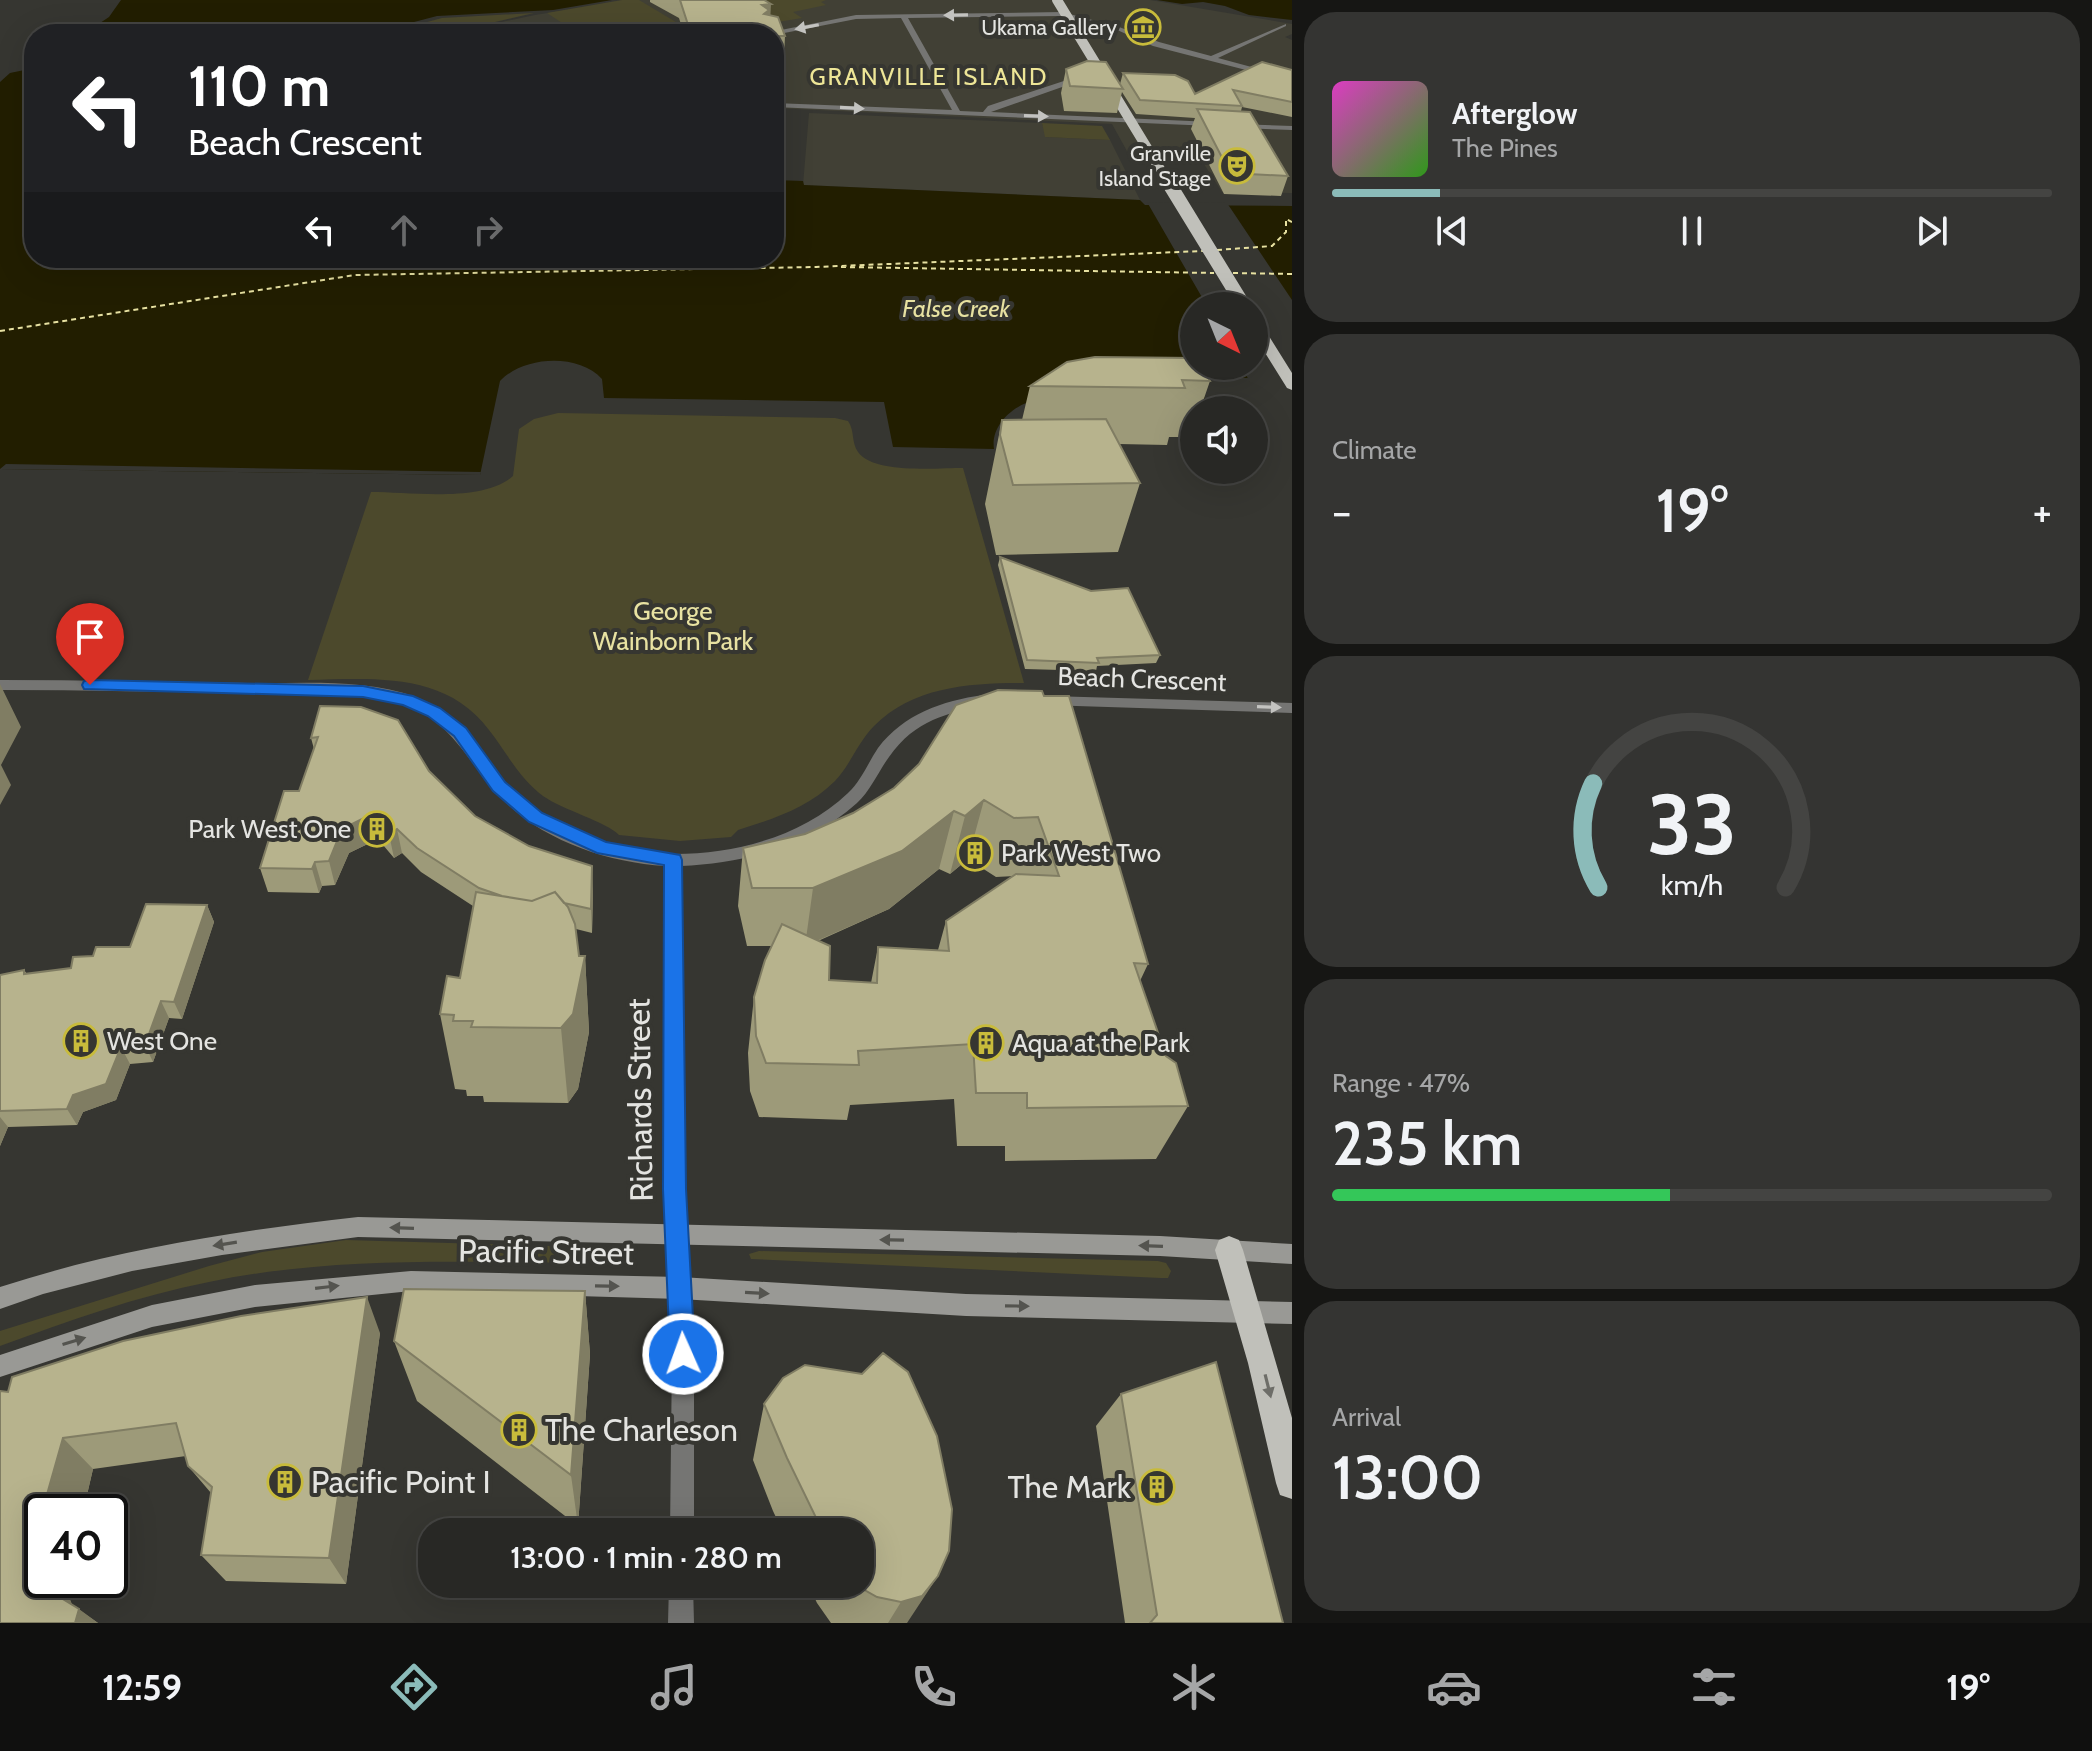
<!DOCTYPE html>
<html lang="en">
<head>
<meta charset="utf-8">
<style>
  body { margin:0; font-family:Cabin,sans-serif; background:#343432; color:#f1f3f6; height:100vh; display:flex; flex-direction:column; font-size:30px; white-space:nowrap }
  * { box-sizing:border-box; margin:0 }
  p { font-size:26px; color:#a5a6a7 }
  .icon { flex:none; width:44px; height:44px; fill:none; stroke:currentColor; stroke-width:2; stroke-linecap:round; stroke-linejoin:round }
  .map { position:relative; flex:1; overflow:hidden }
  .side { display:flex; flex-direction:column; gap:12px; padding:12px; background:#161614; width:800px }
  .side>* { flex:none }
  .top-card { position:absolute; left:24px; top:24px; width:760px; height:244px; border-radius:32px; box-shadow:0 8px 32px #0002,0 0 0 2px #444442; background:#202124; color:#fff; overflow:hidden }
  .needle { width:52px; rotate:137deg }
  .fabs { position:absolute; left:1180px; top:292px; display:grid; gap:16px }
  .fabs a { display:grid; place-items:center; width:88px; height:88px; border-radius:50%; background:#282825; box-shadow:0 8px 32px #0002,0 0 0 2px #444442; font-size:40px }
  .speed { position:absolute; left:24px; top:1494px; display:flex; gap:16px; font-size:40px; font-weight:700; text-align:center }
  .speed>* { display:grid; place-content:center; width:104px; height:104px; border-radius:50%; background:#282825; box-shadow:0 8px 32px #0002,0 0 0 2px #444442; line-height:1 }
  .speed .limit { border:4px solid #111; border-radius:12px; background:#fff; color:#111 }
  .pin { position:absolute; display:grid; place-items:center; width:68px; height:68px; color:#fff; margin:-82px -34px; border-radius:50% 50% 50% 0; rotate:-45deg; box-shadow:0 0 8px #0007 }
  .pin .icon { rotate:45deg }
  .me { position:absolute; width:88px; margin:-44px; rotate:358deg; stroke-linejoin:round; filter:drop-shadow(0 0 6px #0008) }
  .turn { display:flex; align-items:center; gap:28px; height:168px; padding:0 32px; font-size:36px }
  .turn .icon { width:104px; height:104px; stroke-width:2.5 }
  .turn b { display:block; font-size:56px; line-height:68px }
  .lanes { display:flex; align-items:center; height:76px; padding:0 32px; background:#0003; justify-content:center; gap:40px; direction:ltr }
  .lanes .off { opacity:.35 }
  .big { font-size:60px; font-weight:600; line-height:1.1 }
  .side .tile { flex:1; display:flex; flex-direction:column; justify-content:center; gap:12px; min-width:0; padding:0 28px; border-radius:32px; background:#343432 }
  .side .dial { align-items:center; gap:0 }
  .dial svg { height:208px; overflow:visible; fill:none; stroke:#444442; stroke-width:7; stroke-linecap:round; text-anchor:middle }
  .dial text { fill:#f1f3f6; stroke:none }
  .song { display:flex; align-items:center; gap:24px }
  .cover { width:96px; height:96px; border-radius:12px; background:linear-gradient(135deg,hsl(310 70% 55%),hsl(110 70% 35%)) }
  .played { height:8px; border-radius:4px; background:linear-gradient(90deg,#8bbbb9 15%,#444442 15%) }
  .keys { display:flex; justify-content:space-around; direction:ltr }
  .heat { display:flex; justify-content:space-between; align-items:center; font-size:44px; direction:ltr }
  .charge { height:12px; border-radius:6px; background:linear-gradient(90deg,#34c759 47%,#444442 0) }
  .trip { position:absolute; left:418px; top:1518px; width:456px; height:80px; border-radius:32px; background:#282825; box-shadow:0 8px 32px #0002,0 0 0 2px #444442; font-weight:600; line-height:80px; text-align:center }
  .tabs { display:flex; height:128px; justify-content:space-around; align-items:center; background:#10100f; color:#a5a6a7 }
  .tabs .icon { width:56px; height:56px }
  .tabs .active { color:#8bbbb9 }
  .tabs b { font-size:36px; color:#f1f3f6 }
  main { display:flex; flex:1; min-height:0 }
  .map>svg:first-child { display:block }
  .built { fill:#414035 }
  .green { fill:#4c492c }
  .water { fill:#221e00; fill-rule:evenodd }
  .pier { fill:#363631 }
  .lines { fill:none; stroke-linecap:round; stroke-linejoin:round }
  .ferry { stroke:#e7e1a1; stroke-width:2; stroke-dasharray:5 4; stroke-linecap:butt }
  .minor { fill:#757573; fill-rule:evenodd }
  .tertiary { fill:#757573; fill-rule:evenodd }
  .secondary { fill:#999995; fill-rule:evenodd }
  .trunk { fill:#c0c0ba; fill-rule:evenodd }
  .trunk-bridge-far1 { stroke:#c0c0ba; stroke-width:10 }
  .trunk-bridge { stroke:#c0c0ba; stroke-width:14 }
  .wall { fill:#9d9a79; fill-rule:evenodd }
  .shaded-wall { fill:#807d63 }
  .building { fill:#b7b38d; stroke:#807d63; stroke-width:2 }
  .oneway { fill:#c3c3c0 }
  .oneway2 { fill:#54544f }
  .oneway3 { fill:#6d6d68 }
  .route { fill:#1a73e8; stroke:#114b97; stroke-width:2 }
  .labels { text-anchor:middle; stroke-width:8; stroke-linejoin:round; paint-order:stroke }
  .far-poi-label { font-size:22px; fill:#e4e4e1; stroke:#363631; text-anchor:end }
  .far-neighbourhood-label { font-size:24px; letter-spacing:2px; fill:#eee697; stroke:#363631 }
  .far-water-label { font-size:24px; font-style:italic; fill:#e7e1a1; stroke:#363631 }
  .park-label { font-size:26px; fill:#e8e2a2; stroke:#363631 }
  .street-label { font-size:26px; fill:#e4e4e1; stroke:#363631 }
  .poi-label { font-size:26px; fill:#e4e4e1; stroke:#363631; text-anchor:start }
  .near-street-label { font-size:32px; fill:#e4e4e1; stroke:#363631 }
  .near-poi-label { font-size:32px; fill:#e4e4e1; stroke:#363631; text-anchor:start }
</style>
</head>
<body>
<main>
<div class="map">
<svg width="1292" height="1623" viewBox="0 0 1292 1623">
  <rect width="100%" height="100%" fill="#363631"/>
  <path class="built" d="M633,0H1150L1292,24V34L1285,37L1292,40V193L1222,192L1202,161L1132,160L1112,124L774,108V34H444L535,15Z
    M809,113L1042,123L1046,137L1110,140L1140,200L803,185Z"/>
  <path class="green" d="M622,0H639L696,34H649L635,25L579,34L547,13Z
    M727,0H826L821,2L826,5L793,12L802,18L766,24Z
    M534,13L444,34H383L442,18Z
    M1042,123L1102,126L1110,140L1045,137Z
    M558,413L835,418L848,421C855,431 851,442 858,452C873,474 937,468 963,468L1024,683C971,683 914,686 874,726C858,742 851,764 835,781C808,808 773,819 738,830L731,837L680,841L619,835C607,822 563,810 543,796C519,778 507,753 489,730C445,671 372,679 308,680L371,492C410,492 483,503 513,476L519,429L534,419Z
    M346,1240L587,1247L591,1250L592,1259L585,1263C460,1262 332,1256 209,1282C137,1296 68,1321 0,1346V1331L209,1266L262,1252Z
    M759,1251L1158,1261L1166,1263L1171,1271L1168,1278H1161L751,1259L749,1254Z"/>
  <path class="water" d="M121,0H612L553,10L437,16L368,34H104L94,27L109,17Z
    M1157,0H1292V20L1249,15L1225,6L1203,2L1182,4Z
    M34,68V258H774V180L803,181L804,185L1140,200L1145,205L1292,206V378H1196L1205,399C1157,398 1084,390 1039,399C1016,403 990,424 994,449L893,447L884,402L604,398L602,379C578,353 524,356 500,381L480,475L0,469V82L10,73ZM1194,306H1254V366H1194Z"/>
  <path class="pier" d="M1147,202L1227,203L1292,300V382H1250L1241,366H1254V306H1207Z
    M6,464L481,472L480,475L0,469Z"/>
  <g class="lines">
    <path class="ferry" d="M1217,250L1272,246L1286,232V219L1292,222
      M841,267L1214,273
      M1233,273L1292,274
      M0,331L355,275L816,267L1203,251"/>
    <path class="minor" d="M1062,12L1119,27L1159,42L1211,56L1286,24V26L1218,58L1292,78V82L1153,46L1115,29L1062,16L908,18L960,111L983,112L988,106L1079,76L1082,80L991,112L1212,122L1216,124L1212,126L774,107V103L952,110L901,18L856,19L774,35L766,33L856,15Z
      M1236,124L1292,126V130L1239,128Z
      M0,680C83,680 165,682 248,683C303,684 363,678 416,697C460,714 476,751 506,784C548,829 613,853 675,854C736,854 803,836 848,793C861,781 868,763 878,748C904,714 942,701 983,695L990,700L988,704C946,714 916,719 889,757C878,772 871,790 857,803C810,846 744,863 681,866L686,1235L683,1242L676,1245L669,1242L666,1235L665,866C602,862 533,837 492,788C465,755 448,721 406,705C360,687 304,693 255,693C170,692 85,690 0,690Z
      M1050,696L1292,703V713L1045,705L1043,701Z"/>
    <path class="tertiary" d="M676,1225L683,1228L686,1235L694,1354V1532H670L672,1354L666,1235L669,1228Z
      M669,1584H693L694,1623H668Z"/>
    <path class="secondary" d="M358,1217L1160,1236L1292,1244V1264L1160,1256L358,1237L222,1255L132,1271L43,1294L0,1309V1287C117,1249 236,1231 358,1217Z
      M411,1271L680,1277L966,1294L1292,1302V1324L966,1316L680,1299L411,1291L255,1307L152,1327L0,1377V1355L152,1305L255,1285Z"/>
    <path class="trunk" d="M1254,319L1259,320L1292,373V390L1287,388L1254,335Z
      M1229,1236L1239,1240L1243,1250L1292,1418V1499L1280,1495L1276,1483L1248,1363L1215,1250L1219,1240Z"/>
    <path class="trunk-bridge-far1" d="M1057,0L1166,179"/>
    <path class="trunk-bridge" d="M1165,177L1244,306"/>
  </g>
  <path class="wall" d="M650,0H764L770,15L785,36L784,57H774V34H684L679,18L650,2Z
    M1066,69L1120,84L1123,73L1195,94L1292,70V117L1242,107L1241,111L1288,176L1281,196L1224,194L1191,129L1195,118L1136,114L1122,92L1117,113L1064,111L1061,93Z
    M1067,362L1210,381L1200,410H1194V426L1190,437H1169L1167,445L1119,444L1140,483L1118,552L996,555L985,504L1002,420H1022L1030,386Z
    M1000,557L1160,655L1156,663L1097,666L1096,671L1025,669L998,565Z
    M956,705L1148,964L1140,981L1166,1056L1188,1106L1156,1159L1005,1161V1146H957L954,1099L850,1105L847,1120L759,1117L750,1091L748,1053L754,997L772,946H747L738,906L743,848L805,834L853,813L894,788L919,764ZM968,859L996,877L1015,876L946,921L938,950L878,947L871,983L829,980L818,941L889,909L939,869L950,874Z
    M320,706L429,771L475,816L593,890L592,933L576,929L579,956H585L589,1032L578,1089L568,1103L484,1102L483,1096H467L466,1090L455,1089L440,1014L460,978L473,906L421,872L402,853L394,858L378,839L349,853L335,885L322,886L319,893L268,892L260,868L299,791L314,749L311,738Z
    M207,905L214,922L182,1019L169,1018L153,1062L130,1064L116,1100L83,1112L77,1125L8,1127L0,1146V975L24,970L27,974L71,968L93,956L130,947Z
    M585,1291L590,1354L578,1526L417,1401L394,1341Z
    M380,1333L346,1584L226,1581L201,1555L211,1493L188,1466L186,1456L93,1469L83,1512H42V1580H62L72,1605L98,1623H0L8,1392Z
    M862,1374L907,1623H831L817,1603L808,1584H860V1532H783L773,1511L753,1460L764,1404Z
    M1121,1394L1283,1623H1125L1096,1426Z"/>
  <path class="shaded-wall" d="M771,4L770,24L768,30L762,5Z
    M0,684L21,727L1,765L11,785L0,805Z
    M984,800L968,859L950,874L965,816Z
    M954,811L939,869L889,909L805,946L813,888Z
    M372,814L378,839L349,853L335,885L329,861L342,829Z
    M397,829L402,853L394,858L389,834Z
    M315,862L322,886L319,893L312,869Z
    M592,866L593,890L592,933L591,909Z
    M207,905L214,922L182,1019L174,1002Z
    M585,956L589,1032L578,1089L568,1103L561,1028Z
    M161,1001L169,1018L153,1062L145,1045Z
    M121,1047L130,1064L116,1100L83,1112L77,1125L67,1109L73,1095Z
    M0,1117L8,1127L0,1146Z
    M585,1291L590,1354L578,1526L571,1475Z
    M367,1297L380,1333L346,1584L329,1558Z
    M63,1438L93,1469L83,1512H42V1580H62L74,1609L40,1585L26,1550Z
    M938,1576L907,1623H888L901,1602Z
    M79,1609L98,1623H75Z"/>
  <path class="building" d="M680,0H764L771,4L762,5L769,10L764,14L778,17L785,36H774V34H691Z
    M1087,61L1106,62L1123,89L1070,86L1066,69Z
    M1262,62L1292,70V102L1233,90L1242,106L1140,100L1123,73L1175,75L1188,81L1195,94Z
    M1197,109L1250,112L1288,176L1230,173Z
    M1095,357L1194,358V366H1202L1210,381L1182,380L1185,388L1030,386L1067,362Z
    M1106,419L1140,483L1013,485L1000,435L1002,420Z
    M1000,557L1091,591L1128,588L1160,655L1097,658L1099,663L1027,660Z
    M998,690L1042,691L1044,696H1069L1148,964L1134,963L1166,1056L1176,1063L1188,1106L1027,1108V1093H976L973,1044L858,1051L859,1065L766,1063L756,1036L754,997L765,960L782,924L830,946L829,980L877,983L878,947L949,951L946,921L1016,874L1059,876L1038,817L1014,818L984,800L965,816L954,811L902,851L813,888H752L743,848L805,834L853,813L894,788L919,764L956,705Z
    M320,706L361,707L398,720L429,771L475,816L529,846L592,866L591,909L564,903L555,892L532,901L502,896L479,888L417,848L397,829L389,834L372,814L342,829L329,861L315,862L312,869L260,868L284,791H299L318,737L311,738Z
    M476,892L532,901L555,892L568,907L575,924L579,956H585L573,1014L561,1028L471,1027L473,1021H453L454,1015L440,1014L447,976L460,978Z
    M146,904L207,905L174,1002L161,1001L145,1045L121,1047L106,1084L73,1095L67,1109L0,1111V975L24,970V974L71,968L73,957L93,956L96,947H130Z
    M404,1289L585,1291L571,1475L394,1341Z
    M367,1297L329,1558L201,1555L212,1487L188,1466L176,1423L63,1438L46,1498L26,1550L40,1585L79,1609L75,1623H0V1391L8,1392L12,1377L123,1341L241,1316Z
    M883,1353L908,1372L937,1436L952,1509L949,1551L938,1576L922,1596L901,1602L877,1597L854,1584H860V1532H823L787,1458L764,1404L783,1378L805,1365L862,1374Z
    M1216,1362L1283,1623H1150L1157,1615L1121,1394Z"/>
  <defs><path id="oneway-solid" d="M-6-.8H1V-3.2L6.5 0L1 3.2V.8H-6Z" transform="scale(2)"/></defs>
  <g class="oneway">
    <use href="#oneway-solid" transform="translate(956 15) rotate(179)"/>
    <use href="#oneway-solid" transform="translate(807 27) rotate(169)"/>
    <use href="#oneway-solid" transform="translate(852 108) rotate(3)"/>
    <use href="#oneway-solid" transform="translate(1036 116) rotate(2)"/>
    <use href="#oneway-solid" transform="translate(1269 707) rotate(2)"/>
  </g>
  <g class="oneway2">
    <use href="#oneway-solid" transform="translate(402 1228) rotate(-178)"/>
    <use href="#oneway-solid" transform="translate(892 1240) rotate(-179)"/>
    <use href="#oneway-solid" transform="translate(225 1244) rotate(171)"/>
    <use href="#oneway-solid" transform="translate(1151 1246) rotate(-178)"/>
    <use href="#oneway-solid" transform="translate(607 1286) rotate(1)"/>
    <use href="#oneway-solid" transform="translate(327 1287) rotate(-7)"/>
    <use href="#oneway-solid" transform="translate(757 1293) rotate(3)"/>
    <use href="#oneway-solid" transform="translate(1017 1306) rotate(1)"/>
    <use href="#oneway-solid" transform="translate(74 1341) rotate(-17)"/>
  </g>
  <use class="oneway3" href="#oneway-solid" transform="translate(1268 1386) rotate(76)"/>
  <path class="route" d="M90,680L363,686L413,696L440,708L466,728L505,782L542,813L606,842L680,855L682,860L686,1189L695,1354L692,1363L683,1366L674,1363L670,1354L663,1189L664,865L597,853L529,822L493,791L454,736L428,716L403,705L363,697L84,689L82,685L84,681Z"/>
  <defs>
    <symbol id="museum-ring" viewBox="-11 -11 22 22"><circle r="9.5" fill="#363631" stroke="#c8bb3b" stroke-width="1.5"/><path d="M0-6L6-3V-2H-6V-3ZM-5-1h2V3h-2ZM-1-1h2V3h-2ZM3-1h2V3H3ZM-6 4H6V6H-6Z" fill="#c8bb3b"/></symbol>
    <symbol id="theatre-ring" viewBox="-11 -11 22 22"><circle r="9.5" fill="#363631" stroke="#c8bb3b" stroke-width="1.5"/><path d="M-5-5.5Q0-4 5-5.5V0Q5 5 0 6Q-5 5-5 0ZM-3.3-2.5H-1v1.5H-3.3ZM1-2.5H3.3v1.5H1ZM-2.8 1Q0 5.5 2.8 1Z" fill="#c8bb3b"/></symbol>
    <symbol id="building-ring" viewBox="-11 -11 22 22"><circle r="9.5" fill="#363631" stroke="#c8bb3b" stroke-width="1.5"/><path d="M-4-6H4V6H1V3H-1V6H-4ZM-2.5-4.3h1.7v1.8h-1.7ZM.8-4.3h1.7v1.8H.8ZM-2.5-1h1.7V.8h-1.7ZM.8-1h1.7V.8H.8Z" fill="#c8bb3b"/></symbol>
  </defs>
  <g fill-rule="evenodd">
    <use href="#museum-ring" x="1123" y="7" width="40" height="40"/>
    <use href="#theatre-ring" x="1217" y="146" width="40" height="40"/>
    <use href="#building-ring" x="357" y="809" width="40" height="40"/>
    <use href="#building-ring" x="955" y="833" width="40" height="40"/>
    <use href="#building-ring" x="61" y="1021" width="40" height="40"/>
    <use href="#building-ring" x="966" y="1023" width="40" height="40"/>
    <use href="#building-ring" x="499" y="1410" width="40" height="40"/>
    <use href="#building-ring" x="265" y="1462" width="40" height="40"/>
    <use href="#building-ring" x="1137" y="1467" width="40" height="40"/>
  </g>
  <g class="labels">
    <g class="far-poi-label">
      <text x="1117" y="35">Ukama Gallery</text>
      <text x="1211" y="161">Granville<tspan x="1211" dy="25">Island Stage</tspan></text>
    </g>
    <g class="far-neighbourhood-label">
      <text x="929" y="85">GRANVILLE ISLAND</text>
    </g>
    <g class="far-water-label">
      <text x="956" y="317">False Creek</text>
    </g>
    <g class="park-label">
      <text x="673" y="620">George<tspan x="673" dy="30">Wainborn Park</tspan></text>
    </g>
    <g class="street-label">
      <text transform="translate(1142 679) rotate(2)" y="9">Beach Crescent</text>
    </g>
    <g class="poi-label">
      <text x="351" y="838" text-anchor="end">Park West One</text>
      <text x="1001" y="862">Park West Two</text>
      <text x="107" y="1050">West One</text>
      <text x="1012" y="1052">Aqua at the Park</text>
    </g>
    <g class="near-street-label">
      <text transform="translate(640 1100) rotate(-91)" y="11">Richards Street</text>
      <text transform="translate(546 1252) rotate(1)" y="11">Pacific Street</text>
    </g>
    <g class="near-poi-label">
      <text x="545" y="1441">The Charleson</text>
      <text x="311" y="1493">Pacific Point I</text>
      <text x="1131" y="1498" text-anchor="end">The Mark</text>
    </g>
  </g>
</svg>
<div class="fabs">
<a><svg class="needle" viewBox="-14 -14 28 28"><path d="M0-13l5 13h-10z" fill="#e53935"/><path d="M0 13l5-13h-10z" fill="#a5a6a7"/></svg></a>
<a><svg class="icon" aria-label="sound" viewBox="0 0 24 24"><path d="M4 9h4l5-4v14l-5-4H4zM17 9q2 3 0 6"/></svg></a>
</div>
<div class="speed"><div class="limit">40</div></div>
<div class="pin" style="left:90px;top:685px;background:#d93025"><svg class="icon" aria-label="arrive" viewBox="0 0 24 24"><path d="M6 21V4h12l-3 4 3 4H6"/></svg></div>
<svg class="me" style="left:683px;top:1354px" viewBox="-20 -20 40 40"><circle r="17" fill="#1a73e8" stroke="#fff" stroke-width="3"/><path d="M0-11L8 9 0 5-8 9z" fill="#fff"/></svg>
<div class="trip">13:00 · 1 min · 280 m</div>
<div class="top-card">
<div class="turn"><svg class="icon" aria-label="left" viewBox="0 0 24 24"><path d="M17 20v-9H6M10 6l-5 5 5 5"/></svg><div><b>110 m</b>Beach Crescent</div></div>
<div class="lanes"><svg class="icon" aria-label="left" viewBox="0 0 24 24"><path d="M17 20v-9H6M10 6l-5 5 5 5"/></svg><svg class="icon off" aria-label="ahead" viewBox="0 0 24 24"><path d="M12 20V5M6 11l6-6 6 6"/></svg><svg class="icon off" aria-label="right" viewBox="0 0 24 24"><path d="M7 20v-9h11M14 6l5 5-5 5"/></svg></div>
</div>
</div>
<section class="side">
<div class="tile">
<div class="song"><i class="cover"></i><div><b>Afterglow</b><p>The Pines</p></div></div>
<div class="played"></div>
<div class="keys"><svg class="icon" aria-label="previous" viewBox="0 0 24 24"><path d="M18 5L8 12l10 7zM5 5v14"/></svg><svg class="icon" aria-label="pause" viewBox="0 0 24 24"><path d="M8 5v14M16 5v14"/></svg><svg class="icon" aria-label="next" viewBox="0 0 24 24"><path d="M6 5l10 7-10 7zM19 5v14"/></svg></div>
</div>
<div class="tile"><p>Climate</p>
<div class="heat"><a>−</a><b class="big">19°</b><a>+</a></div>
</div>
<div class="tile dial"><svg viewBox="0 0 100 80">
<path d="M14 69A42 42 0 1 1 86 69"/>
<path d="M14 69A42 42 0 0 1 12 29" stroke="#8bbbb9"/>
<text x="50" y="56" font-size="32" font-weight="700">33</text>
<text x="50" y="72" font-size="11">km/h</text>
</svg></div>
<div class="tile"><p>Range · 47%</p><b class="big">235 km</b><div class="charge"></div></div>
<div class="tile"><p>Arrival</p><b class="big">13:00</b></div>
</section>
</main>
<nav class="tabs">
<b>12:59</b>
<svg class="icon active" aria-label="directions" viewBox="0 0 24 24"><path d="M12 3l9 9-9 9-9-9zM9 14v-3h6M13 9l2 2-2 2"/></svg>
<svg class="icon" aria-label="music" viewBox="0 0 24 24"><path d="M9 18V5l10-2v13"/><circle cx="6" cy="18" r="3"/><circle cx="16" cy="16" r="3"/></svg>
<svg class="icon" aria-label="phone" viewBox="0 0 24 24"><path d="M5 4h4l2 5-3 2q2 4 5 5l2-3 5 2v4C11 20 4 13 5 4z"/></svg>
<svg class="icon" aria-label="climate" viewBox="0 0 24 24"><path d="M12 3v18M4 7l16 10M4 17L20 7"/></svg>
<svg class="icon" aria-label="car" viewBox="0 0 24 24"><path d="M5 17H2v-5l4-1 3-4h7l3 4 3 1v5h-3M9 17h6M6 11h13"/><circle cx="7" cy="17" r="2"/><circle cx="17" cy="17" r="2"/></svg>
<svg class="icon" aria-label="filters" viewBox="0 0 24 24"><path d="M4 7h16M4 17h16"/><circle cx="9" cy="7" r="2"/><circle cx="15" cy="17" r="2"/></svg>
<b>19°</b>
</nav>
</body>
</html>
